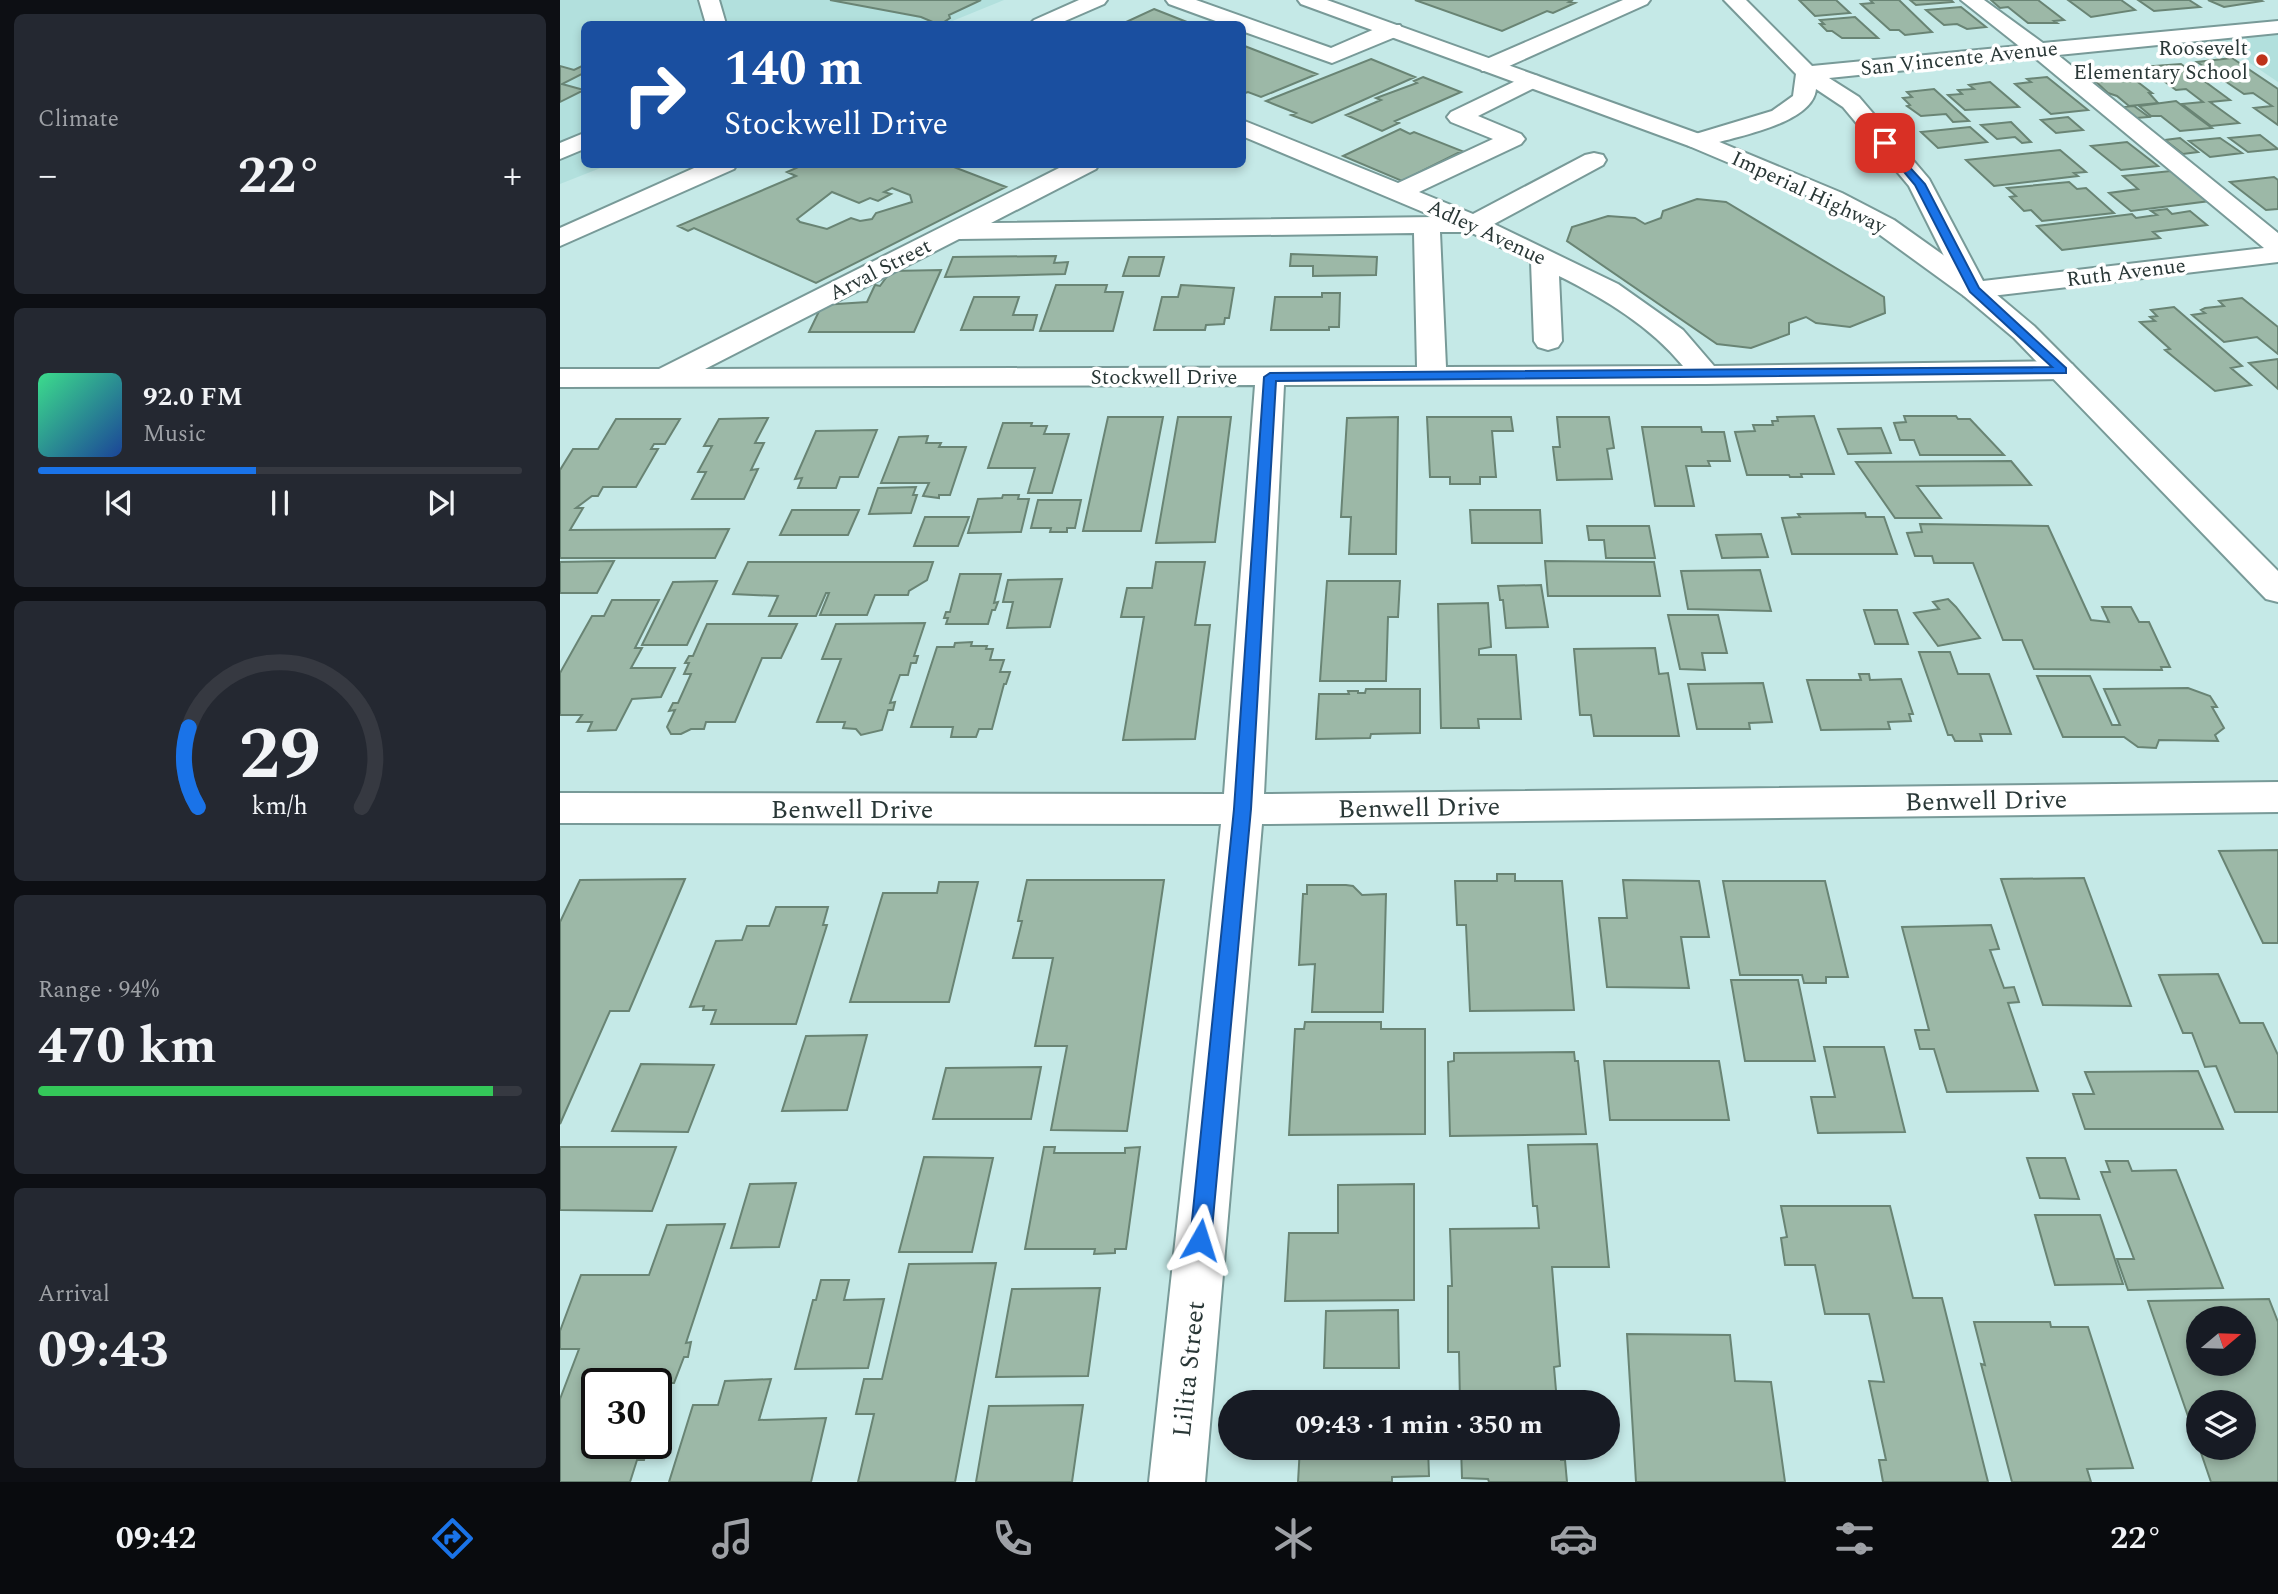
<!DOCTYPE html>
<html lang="en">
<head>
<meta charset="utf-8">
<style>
  body { margin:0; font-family:Spectral,serif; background:#242831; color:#f1f3f6; height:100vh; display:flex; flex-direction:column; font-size:26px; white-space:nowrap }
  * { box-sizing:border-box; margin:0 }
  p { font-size:23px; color:#9ea1a6 }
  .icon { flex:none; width:38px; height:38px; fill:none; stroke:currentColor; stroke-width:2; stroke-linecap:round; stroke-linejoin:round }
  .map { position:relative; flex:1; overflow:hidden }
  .sheet { display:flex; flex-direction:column; gap:14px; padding:14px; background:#0d0f14; width:560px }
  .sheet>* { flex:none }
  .banner { position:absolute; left:21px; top:21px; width:665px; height:147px; border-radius:10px; box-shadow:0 4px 10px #0003; background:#1a4fa0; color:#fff; overflow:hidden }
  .needle { width:46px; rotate:71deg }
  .fabs { position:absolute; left:1626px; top:1306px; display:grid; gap:14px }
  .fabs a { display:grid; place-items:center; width:70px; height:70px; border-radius:50%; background:#171b24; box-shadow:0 4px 10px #0003; font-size:35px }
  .speed { position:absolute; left:21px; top:1368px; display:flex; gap:14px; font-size:35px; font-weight:700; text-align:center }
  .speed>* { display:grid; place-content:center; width:91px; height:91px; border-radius:50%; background:#171b24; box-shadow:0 4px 10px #0003; line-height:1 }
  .speed .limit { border:4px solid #111; border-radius:10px; background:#fff; color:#111 }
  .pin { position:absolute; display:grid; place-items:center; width:60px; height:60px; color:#fff; margin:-30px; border-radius:14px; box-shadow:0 4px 10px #0006 }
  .me { position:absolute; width:77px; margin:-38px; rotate:6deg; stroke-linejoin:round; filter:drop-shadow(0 0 5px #0008) }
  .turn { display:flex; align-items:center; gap:24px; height:147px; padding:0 28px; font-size:32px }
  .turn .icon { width:91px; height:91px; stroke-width:2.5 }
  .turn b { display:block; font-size:49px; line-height:60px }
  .big { font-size:52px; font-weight:700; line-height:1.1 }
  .sheet .widget { flex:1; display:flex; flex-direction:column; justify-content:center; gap:10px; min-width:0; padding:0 24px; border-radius:10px; background:#242831 }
  .sheet .dial { align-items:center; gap:0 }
  .dial svg { height:182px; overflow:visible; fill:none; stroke:#363941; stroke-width:7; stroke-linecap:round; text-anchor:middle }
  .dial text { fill:#f1f3f6; stroke:none }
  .song { display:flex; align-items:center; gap:21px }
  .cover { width:84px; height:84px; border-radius:10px; background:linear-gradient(135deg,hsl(150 70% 55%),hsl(220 70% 35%)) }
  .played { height:7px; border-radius:4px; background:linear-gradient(90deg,#1a73e8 45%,#363941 45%) }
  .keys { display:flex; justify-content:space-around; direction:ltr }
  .heat { display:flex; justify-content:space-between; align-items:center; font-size:38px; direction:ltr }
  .charge { height:10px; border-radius:5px; background:linear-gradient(90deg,#34c759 94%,#363941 0) }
  .trip { position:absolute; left:658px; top:1390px; width:402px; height:70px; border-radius:35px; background:#171b24; box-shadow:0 4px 10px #0003; font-weight:700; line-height:70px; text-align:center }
  .menu { display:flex; height:112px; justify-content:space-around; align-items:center; background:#090b0e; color:#9ea1a6 }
  .menu .icon { width:49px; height:49px }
  .menu .active { color:#1a73e8 }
  .menu b { font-size:32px; color:#f1f3f6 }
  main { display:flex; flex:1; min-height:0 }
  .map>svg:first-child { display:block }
  .built { fill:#b2e0dd }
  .building { fill:#9cb8a7; stroke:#698474; stroke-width:2; fill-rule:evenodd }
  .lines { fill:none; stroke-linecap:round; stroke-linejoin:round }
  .minor-casing { stroke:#789a98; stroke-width:4 }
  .major-casing { stroke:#789a98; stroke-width:4 }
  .minor { fill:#fff; fill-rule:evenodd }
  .major { fill:#fff; fill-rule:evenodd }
  .route { fill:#1a73e8; stroke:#114b97; stroke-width:2 }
  .poi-dot { fill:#be331b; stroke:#fff; stroke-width:2.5 }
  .labels { text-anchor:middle; stroke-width:7; stroke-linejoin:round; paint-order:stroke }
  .far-poi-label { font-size:21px; fill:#293736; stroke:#fff; text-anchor:end }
  .far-street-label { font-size:21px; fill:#293736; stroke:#fff }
  .street-label { font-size:26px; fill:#293736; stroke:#fff }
</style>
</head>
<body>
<main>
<section class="sheet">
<div class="widget"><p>Climate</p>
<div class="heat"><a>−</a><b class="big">22°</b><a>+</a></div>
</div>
<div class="widget">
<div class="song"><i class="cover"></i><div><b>92.0 FM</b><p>Music</p></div></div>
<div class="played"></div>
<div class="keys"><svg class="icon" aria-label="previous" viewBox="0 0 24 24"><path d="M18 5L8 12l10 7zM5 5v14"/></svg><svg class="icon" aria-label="pause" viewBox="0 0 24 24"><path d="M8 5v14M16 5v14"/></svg><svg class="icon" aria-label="next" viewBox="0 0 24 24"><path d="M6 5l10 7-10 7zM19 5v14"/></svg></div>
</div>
<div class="widget dial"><svg viewBox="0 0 100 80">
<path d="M14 69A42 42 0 1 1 86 69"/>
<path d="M14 69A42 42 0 0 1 10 34" stroke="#1a73e8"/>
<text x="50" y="56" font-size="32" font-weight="700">29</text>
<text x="50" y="72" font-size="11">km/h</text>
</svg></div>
<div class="widget"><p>Range · 94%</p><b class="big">470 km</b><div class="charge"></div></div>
<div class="widget"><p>Arrival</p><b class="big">09:43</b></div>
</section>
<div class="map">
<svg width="1718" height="1482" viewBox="0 0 1718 1482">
  <rect width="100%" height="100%" fill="#c5e9e7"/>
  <path class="built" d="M0,0H444L385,24H24V164L48,165L0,184Z
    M1718,32V82L1653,38Z"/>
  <path class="building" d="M270,0H421L389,15L390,18L384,22L375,23L361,17Z
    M855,0H1013L1009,2L1015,3L993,13L987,11L942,31Z
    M1239,0H1276L1290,13L1255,16Z
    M1310,0H1339L1372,32L1345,35L1339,30H1330L1301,4L1313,3Z
    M1350,0H1391L1393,2L1356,5Z
    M1431,0H1478L1504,20L1494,21L1497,23H1468L1448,7L1440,8Z
    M1508,0H1561L1575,10L1531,17Z
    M1578,0H1629L1640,7L1594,11Z
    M1648,0H1700L1702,1L1664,7Z
    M1401,7L1426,27L1407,29L1397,24L1384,25L1366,10Z
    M594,9L632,24L564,23Z
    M1295,17L1318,38H1282L1272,31H1267L1260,24H1264L1260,20Z
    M682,45L757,74L701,97L688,92L682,94Z
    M1672,58L1718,89V125L1694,108L1712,106L1693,93L1684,94L1637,62Z
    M811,59L855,77L752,123L731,115L736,113L706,101Z
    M1621,64L1670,100L1650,102L1679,123L1651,126L1622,104L1643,102L1626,89L1616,90L1593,73L1601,72L1593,66Z
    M24,65V73L2,84L24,90L0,102V66L14,70Z
    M1546,71L1558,77L1570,76L1592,93H1589L1598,103L1569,106L1557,96L1548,93L1533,79L1527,78H1531L1525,73Z
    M863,77L901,92L835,121L839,123L822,131L786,115L821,100L816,98L857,83L854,81Z
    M1487,77L1528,110L1491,114L1455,84L1471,82L1467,79Z
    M1430,82L1459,107L1405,110L1388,95L1402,94L1398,90L1414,89L1409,85Z
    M1374,89L1409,121L1393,122L1386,114L1361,116L1347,106L1350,105L1343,98L1352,97L1347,92Z
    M1616,101L1637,117L1652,128L1620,131L1601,116H1591L1579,106Z
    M1574,106L1589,117L1576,118L1561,107Z
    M1508,117L1523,130L1496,133L1481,120Z
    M1451,122L1471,142L1462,143L1455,137L1437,139L1421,125Z
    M1410,127L1427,142L1378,148L1361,132Z
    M840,129L850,134L854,132L902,151L842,181L783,156Z
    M1700,135L1718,149L1688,152L1669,138Z
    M1620,138L1638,152L1623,154L1605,140Z
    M1660,138L1682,153L1650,157L1629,141Z
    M1567,142L1598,166L1561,170L1531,146Z
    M1500,150L1526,172L1514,173L1518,176L1434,186L1406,160Z
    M245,164H386L446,187L256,283L134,228L128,231L118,226L236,176L227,172ZM332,188L350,195L352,202L316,213L312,219L300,221L291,218L267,229L240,222L237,219L272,192L299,203L310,198L318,201L331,194L324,192Z
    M1611,171L1650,201L1571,211L1549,193L1578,189L1563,176Z
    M1714,177L1718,180V209L1706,210L1670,182Z
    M1509,182L1517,189L1526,188L1554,213L1482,221L1471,210L1464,211L1450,197L1456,196L1447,188Z
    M1137,199L1166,202L1324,297L1325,313L1290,327L1256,323L1246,317L1229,323V334L1191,348L1157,344L1007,241L1012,227L1048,216L1075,218L1085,224L1101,218L1103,211Z
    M1607,209L1612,214L1630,211L1647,225L1593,232L1600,238L1502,250L1477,226L1572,214L1576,218L1597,215L1591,211Z
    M731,254L817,257L816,275L753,276V266H730Z
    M496,256L494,263L508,262L505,274L385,277L393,257Z
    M569,257H604L599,276H563Z
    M381,270L354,332H249L262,305L307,302L315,285L320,286L331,271Z
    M496,285H547L545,292H563L553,331H480Z
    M621,285L674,288L669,318H665L664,324L646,325L645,330H594L602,297H618Z
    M762,293H780L779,327H769V330H711L715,297H762Z
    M414,297H459L453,315H477L473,330H401Z
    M1682,298L1718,327V354L1697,337L1664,342L1632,315L1645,313L1641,310L1645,308L1664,306L1659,301Z
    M1614,307L1682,366L1671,368L1691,385L1655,391L1605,350L1610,349L1580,322L1595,321L1590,317L1597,316L1591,310Z
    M1718,359V389L1689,363Z
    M1254,416L1274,474H1241L1242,477H1230L1229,475H1187L1175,432L1195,431L1193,425H1213L1212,421H1218L1217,417Z
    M1344,416H1396L1398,419H1410L1444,455H1360L1354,440H1340L1334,423L1346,422Z
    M548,417H603L581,531H523Z
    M618,417H671L655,542L596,543Z
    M838,417L836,554H789L791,517H781L787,418Z
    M867,417H951L953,431H932L936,477H920V484H890V477H870Z
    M997,417H1049L1054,448L1047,449L1052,479L997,480L993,447H1000Z
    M208,418L195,443H204L191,470L198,469L184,499H132L146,472H138L152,446H144L159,419Z
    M56,419H120L105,444H94L91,449H98L76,487H43L38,496H32L16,508H23L10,530L169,529L155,558H0V470L13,449H38Z
    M443,423H472L471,426H487L484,434H509L492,493H468L475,468H428Z
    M1082,427H1141L1142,432H1164L1170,461H1148L1150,466H1126L1134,506H1095Z
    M1321,428L1331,453L1288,454L1278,429Z
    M317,430L298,477H280L276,488H238L242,478L235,479L256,431Z
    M368,436L366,443H381L379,447H406L390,495H379V498L363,496L369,483H321L339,437Z
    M1451,461L1471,485L1357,486L1381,518H1335L1296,462Z
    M356,487L353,495H357L351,513L309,514L318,488Z
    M443,495H459L458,499H469L461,532L408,533L418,499L442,498Z
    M478,500H521L515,528H507V532H490L491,528H471Z
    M232,510H299L288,535H220Z
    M910,510H980L982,543H912Z
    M1305,513L1306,517H1324L1337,554H1232L1222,518L1240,517L1238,514Z
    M365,517H409L398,546H354Z
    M1360,524L1488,526L1531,620L1549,622L1542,607H1571L1579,622H1589L1610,667H1601L1602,670L1474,669L1462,640H1443L1413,563H1374L1372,556H1355L1347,533L1362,532Z
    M1027,526H1089L1095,558H1046L1044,540H1029Z
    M1201,534L1208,557L1162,558L1156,535Z
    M54,561L37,593H0V562Z
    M985,561L1094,562L1100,596H988Z
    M188,562H373L367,580L349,591L348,595H315L307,615H260L269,593H266L256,616H209L218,596L173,594Z
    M596,562H645L635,625H650L635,739L563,740L584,617H561L567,588H592Z
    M1200,570L1211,611L1128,609L1121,571Z
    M400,574H441L434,603L438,602L435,610H432L428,624H386L388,618H384L386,612H390Z
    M502,579L490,627L447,628L453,602H443L448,580Z
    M157,581L127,645H82L113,582Z
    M767,581H840L838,617H828L826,681H760Z
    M981,585L988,627L946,628L943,600H940L938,586Z
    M1388,599L1396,607L1420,638L1378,646L1354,613L1379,609L1373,602Z
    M52,600H99L75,648H82L71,668H115L101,697L72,699L56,730L28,731L32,722H17L22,715H0V673L32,616H44Z
    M928,603L931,647L919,649V655H956L961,719H918L919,728H881L878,604Z
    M1304,610H1337L1348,644H1315Z
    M1108,615H1158L1167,653H1142L1145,670L1120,669Z
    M365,623L354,656H358L356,663H351L348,675H340L330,703L335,702L333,710H328L322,730L301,735L296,729L283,728L285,722H257L281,659H262L276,624Z
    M147,624H237L221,658H202L175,722H146L144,729H131L121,734H111L107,727L115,710L109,711L113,703H118L131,674H124L129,663H125L129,656H133Z
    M412,642L411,646H427L426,649H433L430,660H444L440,672H450L446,684H444L432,729H419L416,737H391L393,727H351L377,647H394L395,643Z
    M1095,648L1099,674L1108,673L1119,736H1034L1031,715H1020L1014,649Z
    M1359,652H1390L1398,674H1429L1451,734H1420L1422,741H1395L1392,735H1388Z
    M1299,674H1309L1310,680L1341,679L1353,714H1349L1351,721L1328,722L1330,729L1261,730L1247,680H1301Z
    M1477,676H1530L1552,725H1560L1544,689L1628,688L1650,696L1657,707H1652L1664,728L1655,735L1658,741L1599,740L1596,748L1578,747L1564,737H1503Z
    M1203,683L1212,722L1189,723L1190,729H1137L1128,684Z
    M806,689H860V733L811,734L810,738L756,739L759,694H789L788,691H798V693H805Z
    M1718,850V943H1703L1659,851Z
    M937,874H955V881H1002L1014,1010L910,1011L906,925H897L895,881H937Z
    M1524,878L1571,1006L1483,1005L1441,879Z
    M125,879L69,1011H50L0,1124V922L20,880Z
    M467,880H604L567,1131L491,1130L507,1046H475L493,958H453L462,921H458Z
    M1063,880L1139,881L1149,937H1121L1129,988L1047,987L1039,918H1067Z
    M1163,881H1265L1288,977H1266V983H1244L1242,975H1180Z
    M379,882H418L389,1002H290L323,893H377Z
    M747,885H786L793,886L802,895L826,894L823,1012H752L755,964L739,965L743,894H747Z
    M216,907H268L263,925H267L236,1024H151L156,1010H143L144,1006L130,1007L156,941L182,940L187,926H209Z
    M1431,925L1439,949L1430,950L1444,988L1454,987L1459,1002L1448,1003L1478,1091L1387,1092L1374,1049H1360L1355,1030H1369L1342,927Z
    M1658,974L1680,1023H1703L1718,1055V1112H1675L1656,1066L1645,1067L1632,1033H1623L1599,975Z
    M1171,980H1238L1255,1061H1185Z
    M745,1022H821V1029H865V1134L729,1135L735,1029H744Z
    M307,1035L287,1110L222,1111L246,1036Z
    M1264,1047H1324L1345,1132L1258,1133L1251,1097H1275Z
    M1014,1052L1015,1061H1018L1026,1134L890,1136L888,1062L894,1061V1053Z
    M1044,1061H1159L1169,1120H1050Z
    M81,1064L154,1065L128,1132L52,1131Z
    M481,1067L471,1119H373L386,1068Z
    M1638,1071L1663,1129H1525L1513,1094H1534L1525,1072Z
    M1037,1144L1049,1267H992L1000,1366L994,1367L997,1402H900L899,1352H888V1286H892L890,1229L979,1228L977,1206H973L968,1145Z
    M0,1147H116L92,1211L0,1210Z
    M484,1147H495L494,1153H565V1148L580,1147L566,1249H555V1253L534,1254L535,1249H465Z
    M364,1157L433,1158L412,1252H339Z
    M1467,1158H1505L1519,1199L1480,1198Z
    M1546,1161H1568L1572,1171L1616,1170L1663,1288L1568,1290L1557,1259H1574L1541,1172H1550Z
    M236,1183L219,1247L171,1248L190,1184Z
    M854,1184V1300L725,1301L729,1233H778V1185Z
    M1221,1206H1330L1353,1298H1382L1428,1482H1323L1319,1460H1326L1309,1381L1324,1382L1309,1314H1265L1255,1265H1225L1221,1238L1227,1237Z
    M1475,1215H1540L1563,1284L1495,1285Z
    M165,1224L126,1343L131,1342L128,1357H124L114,1383H103L96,1403V1384H37V1444L88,1445L84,1460H77L70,1482H0V1399L19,1349H0V1331L21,1275H89L107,1225Z
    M436,1263L395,1482H298L314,1414H296L304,1379H322L349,1264Z
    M261,1280H289L284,1300L324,1299L308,1368L235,1369L253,1300H256Z
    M540,1288L528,1376L436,1377L452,1289Z
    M1709,1299L1718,1322V1482H1651L1639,1447H1684V1402H1638V1445L1588,1301ZM1638,1318H1684V1363H1638Z
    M838,1310L839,1368H764L766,1311Z
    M1414,1322H1490L1491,1327H1528L1573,1468L1527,1469L1531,1482H1452L1421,1364L1425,1365Z
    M1067,1334L1170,1335L1175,1381L1211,1382L1225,1482H1076Z
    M211,1379L199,1420L266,1418L251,1482H109L133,1405H158L165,1381Z
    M798,1399V1402H741L742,1400Z
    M523,1405L512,1482H416L429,1406Z
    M740,1447H868L869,1476L832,1477V1482H738Z
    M901,1447H1000L1001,1460H1005L1007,1482H929L928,1479L902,1478Z"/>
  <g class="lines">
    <defs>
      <path id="minor" d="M139,0H159L166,24H146Z
        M606,0H636L771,48L824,25H840L843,30L840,35L772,63L682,31V24H664L609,4Z
        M1063,0H1090L1087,4L938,71H922L919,66L922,61Z
        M1164,0H1186L1252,66L1459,46L1401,0H1424L1483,43L1718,21V33L1498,55L1718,233V262L1414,298L1404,296L1349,186L1283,107L1256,89C1253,124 1174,137 1145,146L1137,148L1129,146L1125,141L1129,136L1212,111L1233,96L1236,74ZM1474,57L1704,248L1423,281L1369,179L1299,97L1269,78Z
        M970,74L978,76L981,81L978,86L918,116L961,134L965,139L961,144L859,192L913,214L1025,155L1034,153L1043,155L1046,160L1043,165L934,224L1058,284L1123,330L1154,366L1502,361L1512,364L1517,370L1512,376L1502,379L1146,384L724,385L704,794L1718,782V812L702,824L645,1482H589L661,824L0,823V793L664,794L695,385L0,387V369H99L507,164H539L536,169L431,223L875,217L682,136V120L838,183L933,139L891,122L887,117L891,112ZM880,232H910L971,262L974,341L978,347L988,350L998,347L1002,341L999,276C1045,299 1090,326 1123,366L886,367ZM854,233L857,367L145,369L399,239Z
        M24,133V149L0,159V143Z"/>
      <path id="major" d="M519,0H547L544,4L498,24H470L474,20Z
        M738,0H767L1145,136L1282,193L1334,220L1424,284L1474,326L1718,571V602L1706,599L1454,338L1404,296L1316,232L1264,203L1129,146L741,4Z
        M143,164H177L174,169L0,246V228Z"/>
    </defs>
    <use href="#minor" class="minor-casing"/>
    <use href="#major" class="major-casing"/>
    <use href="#minor" class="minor"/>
    <use href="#major" class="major"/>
  </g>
  <path class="route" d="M1325,140L1365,184L1419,288L1506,368V373L716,381L691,809L651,1240L648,1247L640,1249L633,1247L630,1240L674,809L704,377L710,373L1492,367L1410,292L1355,185L1320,143Z"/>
  <circle class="poi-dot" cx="1702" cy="60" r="7"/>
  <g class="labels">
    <g class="far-poi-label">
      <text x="1688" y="55">Roosevelt<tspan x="1688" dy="24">Elementary School</tspan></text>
    </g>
    <g class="far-street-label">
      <text transform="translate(1399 58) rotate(-6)" y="7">San Vincente Avenue</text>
      <text transform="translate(1249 192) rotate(25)" y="7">Imperial Highway</text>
      <text transform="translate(927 232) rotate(25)" y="7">Adley Avenue</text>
      <text transform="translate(320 269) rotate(-27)" y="7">Arval Street</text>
      <text transform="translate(1566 272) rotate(-7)" y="7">Ruth Avenue</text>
      <text x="604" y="384">Stockwell Drive</text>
    </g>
    <g class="street-label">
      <text transform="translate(1426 800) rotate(-1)" y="9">Benwell Drive</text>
      <text transform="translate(859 807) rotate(-1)" y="9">Benwell Drive</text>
      <text x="292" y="818">Benwell Drive</text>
      <text transform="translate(628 1369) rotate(-84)" y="9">Lilita Street</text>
    </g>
  </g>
</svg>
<div class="fabs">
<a><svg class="needle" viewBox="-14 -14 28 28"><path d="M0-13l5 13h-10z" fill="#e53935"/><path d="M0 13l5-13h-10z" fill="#9ea1a6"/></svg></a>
<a><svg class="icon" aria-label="layers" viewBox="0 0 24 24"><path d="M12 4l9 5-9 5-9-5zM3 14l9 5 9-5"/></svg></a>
</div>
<div class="speed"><div class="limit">30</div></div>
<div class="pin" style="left:1325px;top:143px;background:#d93025"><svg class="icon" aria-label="arrive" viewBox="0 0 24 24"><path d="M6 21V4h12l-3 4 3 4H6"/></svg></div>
<svg class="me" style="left:640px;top:1240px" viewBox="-20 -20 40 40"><path d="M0-17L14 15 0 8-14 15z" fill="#1a73e8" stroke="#fff" stroke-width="4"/></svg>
<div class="trip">09:43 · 1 min · 350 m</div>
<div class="banner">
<div class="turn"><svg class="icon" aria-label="right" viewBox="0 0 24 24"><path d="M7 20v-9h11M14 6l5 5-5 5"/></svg><div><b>140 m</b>Stockwell Drive</div></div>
</div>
</div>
</main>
<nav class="menu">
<b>09:42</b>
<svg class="icon active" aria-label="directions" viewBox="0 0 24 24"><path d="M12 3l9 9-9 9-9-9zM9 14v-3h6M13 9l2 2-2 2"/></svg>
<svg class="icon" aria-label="music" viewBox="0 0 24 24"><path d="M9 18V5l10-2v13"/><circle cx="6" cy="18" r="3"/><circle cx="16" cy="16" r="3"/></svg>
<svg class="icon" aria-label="phone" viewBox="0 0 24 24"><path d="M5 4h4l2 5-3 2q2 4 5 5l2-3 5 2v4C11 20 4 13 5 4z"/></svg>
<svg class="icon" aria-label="climate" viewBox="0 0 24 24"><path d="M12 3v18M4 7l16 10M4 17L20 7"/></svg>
<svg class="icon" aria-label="car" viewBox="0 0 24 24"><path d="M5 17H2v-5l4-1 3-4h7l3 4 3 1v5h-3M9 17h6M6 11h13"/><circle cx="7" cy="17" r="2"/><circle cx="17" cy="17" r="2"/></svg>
<svg class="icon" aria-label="filters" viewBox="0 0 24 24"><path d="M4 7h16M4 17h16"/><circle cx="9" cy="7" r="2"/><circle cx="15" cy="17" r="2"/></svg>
<b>22°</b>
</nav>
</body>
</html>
